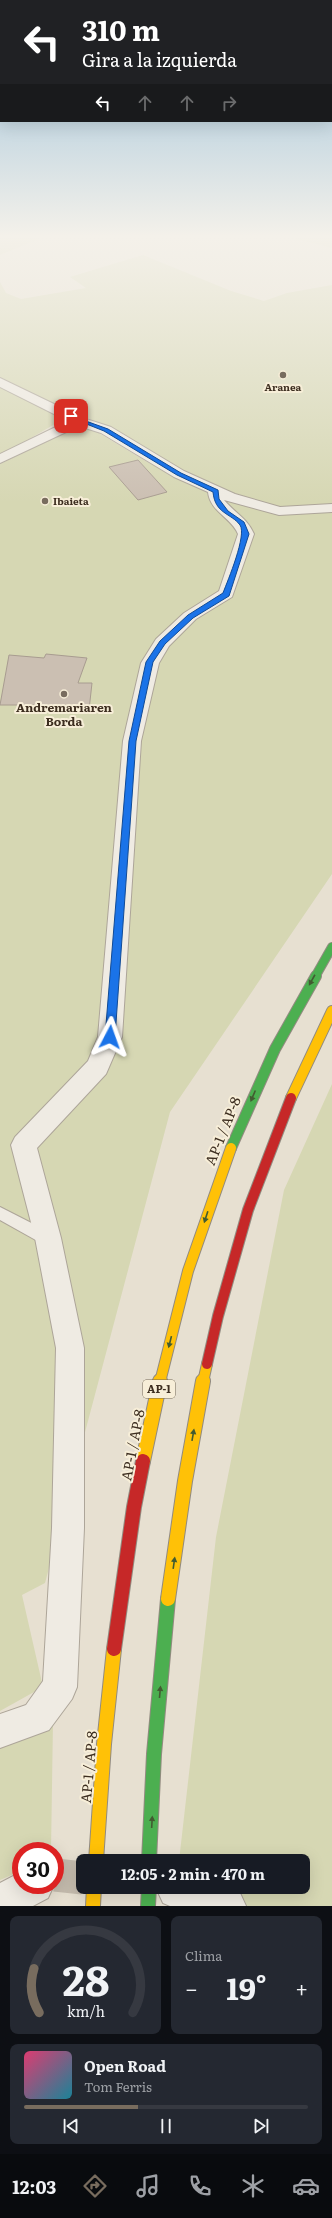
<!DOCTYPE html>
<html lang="es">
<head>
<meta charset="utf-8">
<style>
  body { margin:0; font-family:Literata,serif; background:#242831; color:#f1f3f6; height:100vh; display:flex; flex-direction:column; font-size:15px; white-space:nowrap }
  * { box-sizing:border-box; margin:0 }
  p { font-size:13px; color:#9ea1a6 }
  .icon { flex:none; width:22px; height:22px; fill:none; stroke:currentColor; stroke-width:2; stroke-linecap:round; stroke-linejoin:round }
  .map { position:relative; height:1906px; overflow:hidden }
  .drawer { display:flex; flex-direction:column; gap:10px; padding:10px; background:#0d0f14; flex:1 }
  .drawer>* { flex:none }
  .top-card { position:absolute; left:0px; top:0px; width:332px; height:122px; box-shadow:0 4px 16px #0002; background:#202124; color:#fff; overflow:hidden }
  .speed { position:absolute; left:12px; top:1842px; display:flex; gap:8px; font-size:20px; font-weight:700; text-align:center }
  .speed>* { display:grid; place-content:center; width:52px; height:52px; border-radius:50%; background:#171b24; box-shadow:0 4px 16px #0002; line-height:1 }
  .speed .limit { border:6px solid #d22; background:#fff; color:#111 }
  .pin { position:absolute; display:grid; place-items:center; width:34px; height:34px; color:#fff; margin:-17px; border-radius:8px; box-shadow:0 2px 6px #0006 }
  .me { position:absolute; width:44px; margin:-22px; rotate:4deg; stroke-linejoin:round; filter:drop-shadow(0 0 3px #0008) }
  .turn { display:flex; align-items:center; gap:14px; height:84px; padding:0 16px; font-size:18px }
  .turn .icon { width:52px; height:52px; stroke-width:2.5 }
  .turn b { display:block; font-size:28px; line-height:34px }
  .lanes { display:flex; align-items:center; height:38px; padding:0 16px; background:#0003; justify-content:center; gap:20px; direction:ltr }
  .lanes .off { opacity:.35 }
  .big { font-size:30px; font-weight:700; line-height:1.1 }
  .drawer .tile { flex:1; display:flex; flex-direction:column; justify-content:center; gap:6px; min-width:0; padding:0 14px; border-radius:8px; background:#242831 }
  .drawer .dial { align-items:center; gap:0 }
  .dial svg { height:104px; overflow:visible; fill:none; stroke:#363941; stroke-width:7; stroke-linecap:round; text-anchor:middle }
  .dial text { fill:#f1f3f6; stroke:none }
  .song { display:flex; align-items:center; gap:12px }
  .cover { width:48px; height:48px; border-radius:6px; background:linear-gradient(135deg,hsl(340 70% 55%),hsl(190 70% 35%)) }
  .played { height:4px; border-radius:2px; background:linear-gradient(90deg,#786c5e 40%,#363941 40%) }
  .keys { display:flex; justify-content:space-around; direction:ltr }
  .heat { display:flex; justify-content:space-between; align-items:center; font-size:22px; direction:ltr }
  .drawer .tiles { flex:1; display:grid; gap:10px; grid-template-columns:1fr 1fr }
  .tile:last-child { grid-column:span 2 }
  .trip { position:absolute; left:76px; top:1854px; width:234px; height:40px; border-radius:8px; background:#171b24; box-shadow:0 4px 16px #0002; font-weight:700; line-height:40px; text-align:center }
  .tabs { display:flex; height:64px; justify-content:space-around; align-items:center; background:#090b0e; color:#9ea1a6 }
  .tabs .icon { width:28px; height:28px }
  .tabs .current { color:#786c5e }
  .tabs b { font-size:18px; color:#f1f3f6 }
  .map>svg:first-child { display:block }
  .green { fill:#d6d7b3 }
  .building { fill:#cbbfb2; stroke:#a89c90 }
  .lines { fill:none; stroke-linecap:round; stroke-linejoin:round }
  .street-tunnel { stroke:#c5bcae; stroke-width:33; stroke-dasharray:33 16; stroke-linecap:butt }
  .lane-casing { stroke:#ada599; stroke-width:2 }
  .street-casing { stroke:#ada599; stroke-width:2 }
  .fast-far2-casing { stroke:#928b80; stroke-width:10 }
  .fast-far1-casing { stroke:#928b80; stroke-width:12 }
  .fast-casing { stroke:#928b80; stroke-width:16 }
  .slow-far1-casing { stroke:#928b80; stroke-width:12 }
  .slow-casing { stroke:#928b80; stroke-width:16 }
  .jam-far1-casing { stroke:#928b80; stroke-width:12 }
  .jam-casing { stroke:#928b80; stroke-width:16 }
  .lane { fill:#efebe3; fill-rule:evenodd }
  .street { fill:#efebe3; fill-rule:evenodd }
  .fast-far2 { stroke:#4caf50; stroke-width:8 }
  .fast-far1 { stroke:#4caf50; stroke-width:10 }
  .fast { stroke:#4caf50; stroke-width:14 }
  .slow-far1 { stroke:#ffc107; stroke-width:10 }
  .slow { stroke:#ffc107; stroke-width:14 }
  .jam-far1 { stroke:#c62828; stroke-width:10 }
  .jam { stroke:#c62828; stroke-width:14 }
  .oneway { fill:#425b31 }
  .route { fill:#1a73e8; stroke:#114b97 }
  .poi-dot { fill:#786c5e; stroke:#f7eed8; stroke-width:1.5 }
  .labels { text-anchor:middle; stroke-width:4; stroke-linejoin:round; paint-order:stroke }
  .far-poi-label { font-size:10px; font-weight:bold; fill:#3d2e20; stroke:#f7eed8 }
  .shield { fill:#f7eed8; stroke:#756857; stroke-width:1 }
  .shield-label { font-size:11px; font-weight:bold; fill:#3d2e20 }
  .poi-label { font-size:12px; font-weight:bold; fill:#3d2e20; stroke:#f7eed8 }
  .near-street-label { font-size:14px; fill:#3d2e20; stroke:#f7eed8 }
</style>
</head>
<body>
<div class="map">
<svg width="332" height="1906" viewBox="0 0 332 1906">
  <rect width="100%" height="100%" fill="#e7e0d1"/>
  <path class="green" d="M0,236H46L0,255Z
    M300,236H332V248L296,239Z
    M143,255L231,291L264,301L287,293L332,285V874L170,1112L45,1583L22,1595L43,1687L0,1711V464L70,428L92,429L149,463L178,473L155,453L84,416L0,382V282L6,293L21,299L86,288L70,277Z
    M0,383L67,417L0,456Z
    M332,1084V1906H177L176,1887H303V1861H179L216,1537L284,1190Z
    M53,1721L51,1851H21V1871L0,1880V1747Z"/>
  <path class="building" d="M138,460L167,492L138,500L109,467Z
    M46,654L87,658L78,683H92L89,710L45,709L46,705H0L9,655L44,658Z"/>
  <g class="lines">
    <path class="street-tunnel" d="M55,1875L83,1878"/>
    <defs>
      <path id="lane" d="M0,1207L51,1233L53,1238L51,1243L46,1245L41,1243L0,1220Z"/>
      <path id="street" d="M0,378L83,418L111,427L184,471L235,494L280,507L332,504V512L279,515L224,500C235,513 247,518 254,534L232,597L196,619L169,646L159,663L141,741L122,1037L106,1074L37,1148L61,1238L84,1348V1528L77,1687L72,1699L49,1730L0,1748V1714L26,1705L43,1681L52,1528L56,1348L35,1238L11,1145L15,1137L88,1061L98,1037L123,741L141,663L156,639L184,613L219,591L238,534C232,518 210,512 208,492L174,477L101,433L79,426L0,463V454L68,421L0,387Z
        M21,1872V1885H54L48,1898L33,1906H0V1883Z
        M159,1887H226L240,1893L246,1906H170L163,1903L157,1890Z"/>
      <path id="fast-far2" d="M315,977L332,947"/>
      <path id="fast-far1" d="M231,1148L275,1049L316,976"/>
      <path id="fast" d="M149,1861L154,1754L168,1599
        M148,1906L149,1887"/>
      <path id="slow-far1" d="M291,1098L332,1011
        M160,1382L188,1271L231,1148
        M203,1382L207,1364"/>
      <path id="slow" d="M143,1461L160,1381
        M168,1599L185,1481L203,1381
        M96,1861L104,1744L114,1649
        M93,1906L94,1887"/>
      <path id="jam-far1" d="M207,1364L218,1316L248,1210L291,1098"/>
      <path id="jam" d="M114,1649L134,1507L143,1461"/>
    </defs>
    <use href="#lane" class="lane-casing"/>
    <use href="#street" class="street-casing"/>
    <use href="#fast-far2" class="fast-far2-casing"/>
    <use href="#fast-far1" class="fast-far1-casing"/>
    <use href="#fast" class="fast-casing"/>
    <use href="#slow-far1" class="slow-far1-casing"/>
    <use href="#slow" class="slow-casing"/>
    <use href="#jam-far1" class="jam-far1-casing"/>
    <use href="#jam" class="jam-casing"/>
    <use href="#lane" class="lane"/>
    <use href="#street" class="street"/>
    <use href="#fast-far2" class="fast-far2"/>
    <use href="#fast-far1" class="fast-far1"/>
    <use href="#fast" class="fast"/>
    <use href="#slow-far1" class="slow-far1"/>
    <use href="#slow" class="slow"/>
    <use href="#jam-far1" class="jam-far1"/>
    <use href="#jam" class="jam"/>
  </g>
  <defs><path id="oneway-solid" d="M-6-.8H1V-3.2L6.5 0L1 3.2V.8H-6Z"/></defs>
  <g class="oneway">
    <use href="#oneway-solid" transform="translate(312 980) rotate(119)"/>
    <use href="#oneway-solid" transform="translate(253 1096) rotate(113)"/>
    <use href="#oneway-solid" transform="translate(206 1217) rotate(108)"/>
    <use href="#oneway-solid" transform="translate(170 1342) rotate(104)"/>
    <use href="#oneway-solid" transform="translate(193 1435) rotate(-80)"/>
    <use href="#oneway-solid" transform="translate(174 1563) rotate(-82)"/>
    <use href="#oneway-solid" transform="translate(160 1692) rotate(-85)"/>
    <use href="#oneway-solid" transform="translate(152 1822) rotate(-87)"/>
  </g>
  <linearGradient id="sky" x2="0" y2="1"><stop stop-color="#96bed9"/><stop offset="0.47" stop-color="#f4f1ea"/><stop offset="1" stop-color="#f4f1ea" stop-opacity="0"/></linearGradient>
  <rect width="332" height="503" fill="url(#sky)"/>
  <path class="route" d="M69,415L108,429L181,473L218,490L219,499L228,511L244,522L249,534L229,596L193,618L165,644L153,662L136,741L115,1037L110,1040L105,1037L129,741L146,662L160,641L188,615L223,593C228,580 247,535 240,525C231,513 215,514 213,492L177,475L104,431L69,417Z"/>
  <g class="poi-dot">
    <circle cx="283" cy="375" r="4"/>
    <circle cx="45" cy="501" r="4"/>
    <circle cx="64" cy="694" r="4"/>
  </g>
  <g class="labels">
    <g class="far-poi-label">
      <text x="283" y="391">Aranea</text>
      <text x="53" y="505" text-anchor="start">Ibaieta</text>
    </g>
    <rect class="shield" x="143" y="1380" width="32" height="18" rx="3"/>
    <g class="shield-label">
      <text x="159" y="1393">AP-1</text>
    </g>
    <g class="poi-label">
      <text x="64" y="712">Andremariaren<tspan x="64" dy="14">Borda</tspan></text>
    </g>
    <g class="near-street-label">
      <text transform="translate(223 1131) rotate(-68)" y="5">AP-1 / AP-8</text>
      <text transform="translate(133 1445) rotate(-79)" y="5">AP-1 / AP-8</text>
      <text transform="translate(89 1767) rotate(-85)" y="5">AP-1 / AP-8</text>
    </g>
  </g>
</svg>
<div class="speed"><div class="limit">30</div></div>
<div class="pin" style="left:71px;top:416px;background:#d93025"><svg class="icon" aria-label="arrive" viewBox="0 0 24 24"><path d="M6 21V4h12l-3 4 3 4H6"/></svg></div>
<svg class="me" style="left:110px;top:1037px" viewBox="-20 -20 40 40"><path d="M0-17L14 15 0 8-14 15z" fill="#1a73e8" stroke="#fff" stroke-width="4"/></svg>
<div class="trip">12:05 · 2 min · 470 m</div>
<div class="top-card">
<div class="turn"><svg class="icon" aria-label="left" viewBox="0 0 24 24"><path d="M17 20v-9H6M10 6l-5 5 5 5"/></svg><div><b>310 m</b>Gira a la izquierda</div></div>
<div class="lanes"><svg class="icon" aria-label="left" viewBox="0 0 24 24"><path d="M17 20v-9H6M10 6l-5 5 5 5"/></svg><svg class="icon off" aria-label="ahead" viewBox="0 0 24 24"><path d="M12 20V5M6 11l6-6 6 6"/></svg><svg class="icon off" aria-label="ahead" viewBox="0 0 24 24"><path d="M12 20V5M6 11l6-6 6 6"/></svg><svg class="icon off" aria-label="right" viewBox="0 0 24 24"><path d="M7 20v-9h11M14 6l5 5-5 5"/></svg></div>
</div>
</div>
<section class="drawer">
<div class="tiles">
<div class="tile dial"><svg viewBox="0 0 100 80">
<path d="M14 69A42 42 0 1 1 86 69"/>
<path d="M14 69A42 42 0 0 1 10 35" stroke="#786c5e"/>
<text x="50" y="56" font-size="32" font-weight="700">28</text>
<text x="50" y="72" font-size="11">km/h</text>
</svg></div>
<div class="tile"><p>Clima</p>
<div class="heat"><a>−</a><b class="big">19°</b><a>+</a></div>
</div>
<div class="tile">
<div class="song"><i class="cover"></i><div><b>Open Road</b><p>Tom Ferris</p></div></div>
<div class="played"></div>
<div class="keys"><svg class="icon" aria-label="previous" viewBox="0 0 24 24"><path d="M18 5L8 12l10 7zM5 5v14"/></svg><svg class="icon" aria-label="pause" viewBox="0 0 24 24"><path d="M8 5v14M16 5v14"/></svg><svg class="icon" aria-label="next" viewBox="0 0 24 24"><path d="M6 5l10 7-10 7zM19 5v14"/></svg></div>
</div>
</div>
</section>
<nav class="tabs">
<b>12:03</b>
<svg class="icon current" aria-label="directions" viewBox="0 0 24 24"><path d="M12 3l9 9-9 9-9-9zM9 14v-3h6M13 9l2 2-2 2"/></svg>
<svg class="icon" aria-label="music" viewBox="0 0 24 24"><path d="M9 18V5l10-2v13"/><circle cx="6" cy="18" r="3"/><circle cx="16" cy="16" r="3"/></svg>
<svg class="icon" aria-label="phone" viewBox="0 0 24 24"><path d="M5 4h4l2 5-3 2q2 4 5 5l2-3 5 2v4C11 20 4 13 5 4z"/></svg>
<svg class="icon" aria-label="climate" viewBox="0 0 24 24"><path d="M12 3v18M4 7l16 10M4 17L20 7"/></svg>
<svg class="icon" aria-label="car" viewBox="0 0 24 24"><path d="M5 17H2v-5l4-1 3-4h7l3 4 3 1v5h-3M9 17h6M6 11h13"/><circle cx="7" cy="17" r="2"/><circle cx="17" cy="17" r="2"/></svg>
</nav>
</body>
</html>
